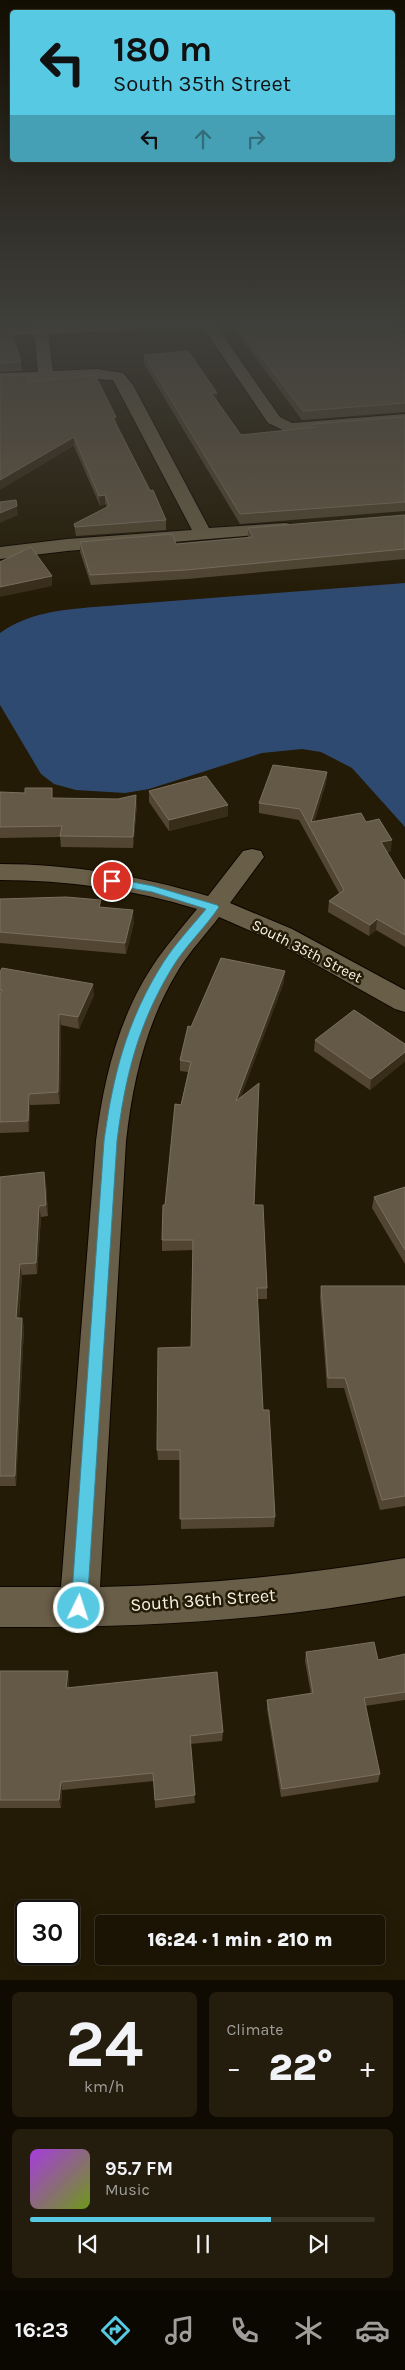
<!DOCTYPE html>
<html lang="en">
<head>
<meta charset="utf-8">
<style>
  body { margin:0; font-family:Karla,sans-serif; background:#241d0e; color:#f1f3f6; height:100vh; display:flex; flex-direction:column; font-size:19px; white-space:nowrap }
  * { box-sizing:border-box; margin:0 }
  p { font-size:16px; color:#a09e9a }
  .icon { flex:none; width:28px; height:28px; fill:none; stroke:currentColor; stroke-width:2; stroke-linecap:round; stroke-linejoin:round }
  .map { position:relative; height:1980px; overflow:hidden }
  .panel { display:flex; flex-direction:column; gap:12px; padding:12px; background:#0f0b02; flex:1 }
  .panel>* { flex:none }
  .guide { position:absolute; left:10px; top:10px; width:385px; height:152px; border-radius:5px; box-shadow:0 5px 20px #0002,0 0 0 1px #393326; background:#58c9e3; color:#111; overflow:hidden }
  .speed { position:absolute; left:15px; top:1900px; display:flex; gap:10px; font-size:25px; font-weight:700; text-align:center }
  .speed>* { display:grid; place-content:center; width:65px; height:65px; border-radius:50%; background:#1b1404; box-shadow:0 5px 20px #0002,0 0 0 1px #393326; line-height:1 }
  .speed .limit { border:2px solid #111; border-radius:8px; background:#fff; color:#111 }
  .pin { position:absolute; display:grid; place-items:center; width:42px; height:42px; color:#fff; margin:-21px; border:2px solid #fff; border-radius:50%; box-shadow:0 1px 5px #0007 }
  .me { position:absolute; width:55px; margin:-28px; rotate:4deg; stroke-linejoin:round; filter:drop-shadow(0 0 4px #0008) }
  .turn { display:flex; align-items:center; gap:18px; height:105px; padding:0 20px; font-size:22px }
  .turn .icon { width:65px; height:65px; stroke-width:2.5 }
  .turn b { display:block; font-size:35px; line-height:42px }
  .lanes { display:flex; align-items:center; height:48px; padding:0 20px; background:#0003; justify-content:center; gap:25px; direction:ltr }
  .lanes .off { opacity:.35 }
  .big { font-size:38px; font-weight:800; line-height:1.1 }
  .panel .tile { flex:1; display:flex; flex-direction:column; justify-content:center; gap:8px; min-width:0; padding:0 18px; border-radius:8px; background:#241d0e }
  .panel .dial { align-items:center; gap:0 }
  .dial b { font-size:65px; line-height:1 }
  .song { display:flex; align-items:center; gap:15px }
  .cover { width:60px; height:60px; border-radius:8px; background:linear-gradient(135deg,hsl(280 70% 55%),hsl(80 70% 35%)) }
  .played { height:5px; border-radius:2px; background:linear-gradient(90deg,#58c9e3 70%,#393326 70%) }
  .keys { display:flex; justify-content:space-around; direction:ltr }
  .heat { display:flex; justify-content:space-between; align-items:center; font-size:28px; direction:ltr }
  .panel .tiles { flex:1; display:grid; gap:12px; grid-template-columns:1fr 1fr }
  .tile:last-child { grid-column:span 2 }
  .trip { position:absolute; left:95px; top:1915px; width:290px; height:50px; border-radius:5px; background:#1b1404; box-shadow:0 5px 20px #0002,0 0 0 1px #393326; font-weight:800; line-height:50px; text-align:center }
  .tab-bar { display:flex; height:80px; justify-content:space-around; align-items:center; background:#0b0802; color:#a09e9a }
  .tab-bar .icon { width:35px; height:35px }
  .tab-bar .active { color:#58c9e3 }
  .tab-bar b { font-size:22px; color:#f1f3f6 }
  .map>svg:first-child { display:block }
  .water { fill:#2f4a71 }
  .lines { fill:none; stroke-linecap:round; stroke-linejoin:round }
  .street-casing { stroke:#0d0500; stroke-width:2 }
  .secondary-casing { stroke:#0d0500; stroke-width:2 }
  .street { fill:#695e47; fill-rule:evenodd }
  .secondary { fill:#886852; fill-rule:evenodd }
  .wall { fill:#524632 }
  .shaded-wall { fill:#382d19 }
  .building { fill:#645846; stroke:#7b705f }
  .route { fill:#58c9e3; stroke:#398394 }
  .labels { text-anchor:middle; stroke-width:5; stroke-linejoin:round; paint-order:stroke }
  .street-label { font-size:15px; fill:#f8f2e5; stroke:#241b06 }
  .near-street-label { font-size:18px; fill:#f8f2e5; stroke:#241b06 }
</style>
</head>
<body>
<div class="map">
<svg width="405" height="1980" viewBox="0 0 405 1980">
  <rect width="100%" height="100%" fill="#241b06"/>
  <path class="water" d="M405,583V827L352,768L321,752L302,749L262,753L149,789L125,793L76,790L54,784L41,774L0,705V633C28,613 60,610 94,607Z"/>
  <g class="lines">
    <defs>
      <path id="street" d="M33,323H47L53,371L97,369L123,373L133,385L209,528L285,523L291,524L294,528L291,532L67,551L0,559V547L67,539L192,530L113,380L97,379L0,383V373L38,372Z
        M200,323H214L280,417L292,423L405,414V424L289,433L268,423Z
        M379,323H394L405,335V347L400,346Z
        M252,849L261,851L264,857L230,903L292,929L405,990V1012L395,1009L274,941L219,917C206,934 190,951 179,969C146,1022 133,1080 126,1141L100,1587C203,1585 304,1575 405,1558V1596C270,1621 136,1628 0,1627V1587H61L96,1141C104,1076 120,1012 158,958C170,941 184,925 197,909C133,889 67,880 0,880V864C71,864 139,876 208,896L243,851Z"/>
      <path id="secondary" d="M116,323H217L210,327L0,336V328Z"/>
    </defs>
    <use href="#street" class="street-casing"/>
    <use href="#secondary" class="secondary-casing"/>
    <use href="#street" class="street"/>
    <use href="#secondary" class="secondary"/>
  </g>
  <path class="wall" d="M230,323H385L399,339L405,340V412L302,420Z
    M396,323H405V332Z
    M0,328L21,362L22,371L0,372Z
    M144,355L217,401L241,435L313,428V424L405,417V511L240,524L144,364Z
    M28,382L117,425L166,520V530L76,536L74,524L107,507L105,504L100,506L74,446Z
    M405,515V559L187,579L91,585L80,552V542L176,544L248,538V528Z
    M327,772L326,783L314,822H366L391,851L387,852L403,879L405,880V947L376,930L369,936L328,912L329,901L339,893L299,820L259,813V803Z
    M149,791L228,816L169,831L149,802Z
    M0,792L53,798L137,805L133,848L61,847L60,837L0,838Z
    M0,899L101,908L134,922L126,954L0,943Z
    M0,972L94,995L79,1029L61,1025L60,1104L30,1105L29,1132L0,1133Z
    M284,982L241,1096L254,1205L267,1288V1299H257L263,1410L275,1517L274,1527L181,1529L180,1460H158L157,1450L191,1347L193,1250L162,1251V1240L165,1205L181,1105L188,1072L180,1071V1060L191,1027Z
    M315,1040L405,1044V1061L370,1090L314,1051Z
    M0,1177L46,1183L48,1216L41,1217L37,1274L22,1275L19,1318H22L24,1328L16,1486H0Z
    M405,1187V1264L372,1208L374,1197Z
    M321,1286H405V1506L380,1510L344,1388H327L320,1297Z
    M306,1652L378,1660L405,1654V1700L365,1706L380,1774L378,1782L281,1797L267,1709V1700L311,1694L305,1661Z
    M0,1671L69,1680V1688L223,1732L222,1741L190,1744L195,1803L155,1808L154,1781L62,1790L61,1808H0Z"/>
  <path class="shaded-wall" d="M0,323H5L4,326L0,327Z
    M211,393H217V401Z
    M116,417L117,426L113,418Z
    M74,437V446L0,490V480Z
    M105,495V504L100,506L99,496Z
    M17,506L18,515L0,523V513Z
    M52,576V586L0,597V587Z
    M327,772L326,783L311,830V822Z
    M136,795L137,805L133,848V837Z
    M228,805V816L169,831V820Z
    M392,840L391,851L380,853L381,842Z
    M133,910L134,922L126,954L125,943Z
    M377,919L376,930L369,936L370,925Z
    M285,971L284,982L235,1112L236,1101Z
    M93,984L94,995L79,1029L78,1017Z
    M59,1014L61,1025L60,1104L58,1092Z
    M405,1052V1061L370,1090L371,1079Z
    M29,1094L30,1105L29,1132L28,1121Z
    M44,1172L46,1183L48,1216L46,1205Z
    M39,1206L41,1217L37,1274L36,1263Z
    M20,1264L22,1275L18,1329L16,1318Z
    M22,1318L24,1328L16,1486L15,1476Z
    M68,1671L69,1680L68,1697L66,1688Z
    M61,1782L62,1790L61,1808L59,1800Z"/>
  <path class="building" d="M236,323H385L399,339L405,340V403L303,411Z
    M0,328L10,329L21,362L0,363Z
    M188,351L217,393H211L241,435L316,427L313,424L405,417V502L240,514L144,355Z
    M26,375L28,382L95,375L116,417L113,418L150,491L153,490L166,520L75,527L74,524L109,506L105,495L99,496L74,437L0,480V376Z
    M16,500L17,506L0,513V502Z
    M405,515V549L186,570L90,575L80,542L172,534L176,544L253,537L248,528Z
    M31,547L52,576L0,587V562Z
    M273,765L327,772L311,822L361,813L366,822L379,819L392,840L381,842L403,879L405,880V935L377,919L370,925L329,901L344,890L300,809L259,803Z
    M206,776L228,805L169,820L149,791Z
    M25,788H52V798L118,799L136,795L133,837L60,836L62,826L0,827V792L25,793Z
    M66,897L101,900L99,907L133,910L125,943L0,932V899Z
    M221,958L285,971L236,1101L259,1083L254,1205H263L267,1288H257L263,1410H269L275,1517L180,1519V1450H157L158,1348L191,1347L193,1240H162L163,1205H165L175,1104L181,1105L191,1062L180,1060L188,1026L191,1027Z
    M2,968L93,984L78,1017L59,1014L58,1092L29,1094L28,1121L0,1122V994L2,990H0V972Z
    M354,1010L405,1044V1052L371,1079L315,1040Z
    M44,1172L46,1205L39,1206L36,1263L20,1264L16,1318H22L15,1476H0V1177Z
    M405,1187V1250L374,1197Z
    M321,1286H405V1496L382,1500L345,1378H328Z
    M374,1642L378,1660L405,1654V1692L364,1698L380,1774L282,1789L267,1700L313,1693L306,1652Z
    M0,1671H68L66,1688L217,1672L223,1732L190,1736L195,1795L155,1800L153,1773L61,1782L59,1800H0Z"/>
  <linearGradient id="sky" x2="0" y2="1"><stop stop-color="#140f03"/><stop offset="0.54" stop-color="#3f3f3b"/><stop offset="1" stop-color="#3f3f3b" stop-opacity="0"/></linearGradient>
  <rect width="405" height="600" fill="url(#sky)"/>
  <path class="route" d="M112,878L153,886L217,905L219,907C205,928 185,946 172,968C138,1024 125,1077 117,1141L87,1608L85,1614L79,1616L73,1614L71,1608L104,1141C113,1075 127,1020 163,963C175,944 192,926 206,909L152,892L108,884L107,881Z"/>
  <g class="labels">
    <g class="street-label">
      <text transform="translate(307 951) rotate(27)" y="5">South 35th Street</text>
    </g>
    <g class="near-street-label">
      <text transform="translate(203 1600) rotate(-4)" y="6">South 36th Street</text>
    </g>
  </g>
</svg>
<div class="speed"><div class="limit">30</div></div>
<div class="pin" style="left:112px;top:881px;background:#d93025"><svg class="icon" aria-label="arrive" viewBox="0 0 24 24"><path d="M6 21V4h12l-3 4 3 4H6"/></svg></div>
<svg class="me" style="left:79px;top:1608px" viewBox="-20 -20 40 40"><circle r="17" fill="#58c9e3" stroke="#fff" stroke-width="3"/><path d="M0-11L8 9 0 5-8 9z" fill="#fff"/></svg>
<div class="trip">16:24 · 1 min · 210 m</div>
<div class="guide">
<div class="turn"><svg class="icon" aria-label="left" viewBox="0 0 24 24"><path d="M17 20v-9H6M10 6l-5 5 5 5"/></svg><div><b>180 m</b>South 35th Street</div></div>
<div class="lanes"><svg class="icon" aria-label="left" viewBox="0 0 24 24"><path d="M17 20v-9H6M10 6l-5 5 5 5"/></svg><svg class="icon off" aria-label="ahead" viewBox="0 0 24 24"><path d="M12 20V5M6 11l6-6 6 6"/></svg><svg class="icon off" aria-label="right" viewBox="0 0 24 24"><path d="M7 20v-9h11M14 6l5 5-5 5"/></svg></div>
</div>
</div>
<section class="panel">
<div class="tiles">
<div class="tile dial"><b>24</b><p>km/h</p></div>
<div class="tile"><p>Climate</p>
<div class="heat"><a>−</a><b class="big">22°</b><a>+</a></div>
</div>
<div class="tile">
<div class="song"><i class="cover"></i><div><b>95.7 FM</b><p>Music</p></div></div>
<div class="played"></div>
<div class="keys"><svg class="icon" aria-label="previous" viewBox="0 0 24 24"><path d="M18 5L8 12l10 7zM5 5v14"/></svg><svg class="icon" aria-label="pause" viewBox="0 0 24 24"><path d="M8 5v14M16 5v14"/></svg><svg class="icon" aria-label="next" viewBox="0 0 24 24"><path d="M6 5l10 7-10 7zM19 5v14"/></svg></div>
</div>
</div>
</section>
<nav class="tab-bar">
<b>16:23</b>
<svg class="icon active" aria-label="directions" viewBox="0 0 24 24"><path d="M12 3l9 9-9 9-9-9zM9 14v-3h6M13 9l2 2-2 2"/></svg>
<svg class="icon" aria-label="music" viewBox="0 0 24 24"><path d="M9 18V5l10-2v13"/><circle cx="6" cy="18" r="3"/><circle cx="16" cy="16" r="3"/></svg>
<svg class="icon" aria-label="phone" viewBox="0 0 24 24"><path d="M5 4h4l2 5-3 2q2 4 5 5l2-3 5 2v4C11 20 4 13 5 4z"/></svg>
<svg class="icon" aria-label="climate" viewBox="0 0 24 24"><path d="M12 3v18M4 7l16 10M4 17L20 7"/></svg>
<svg class="icon" aria-label="car" viewBox="0 0 24 24"><path d="M5 17H2v-5l4-1 3-4h7l3 4 3 1v5h-3M9 17h6M6 11h13"/><circle cx="7" cy="17" r="2"/><circle cx="17" cy="17" r="2"/></svg>
</nav>
</body>
</html>
